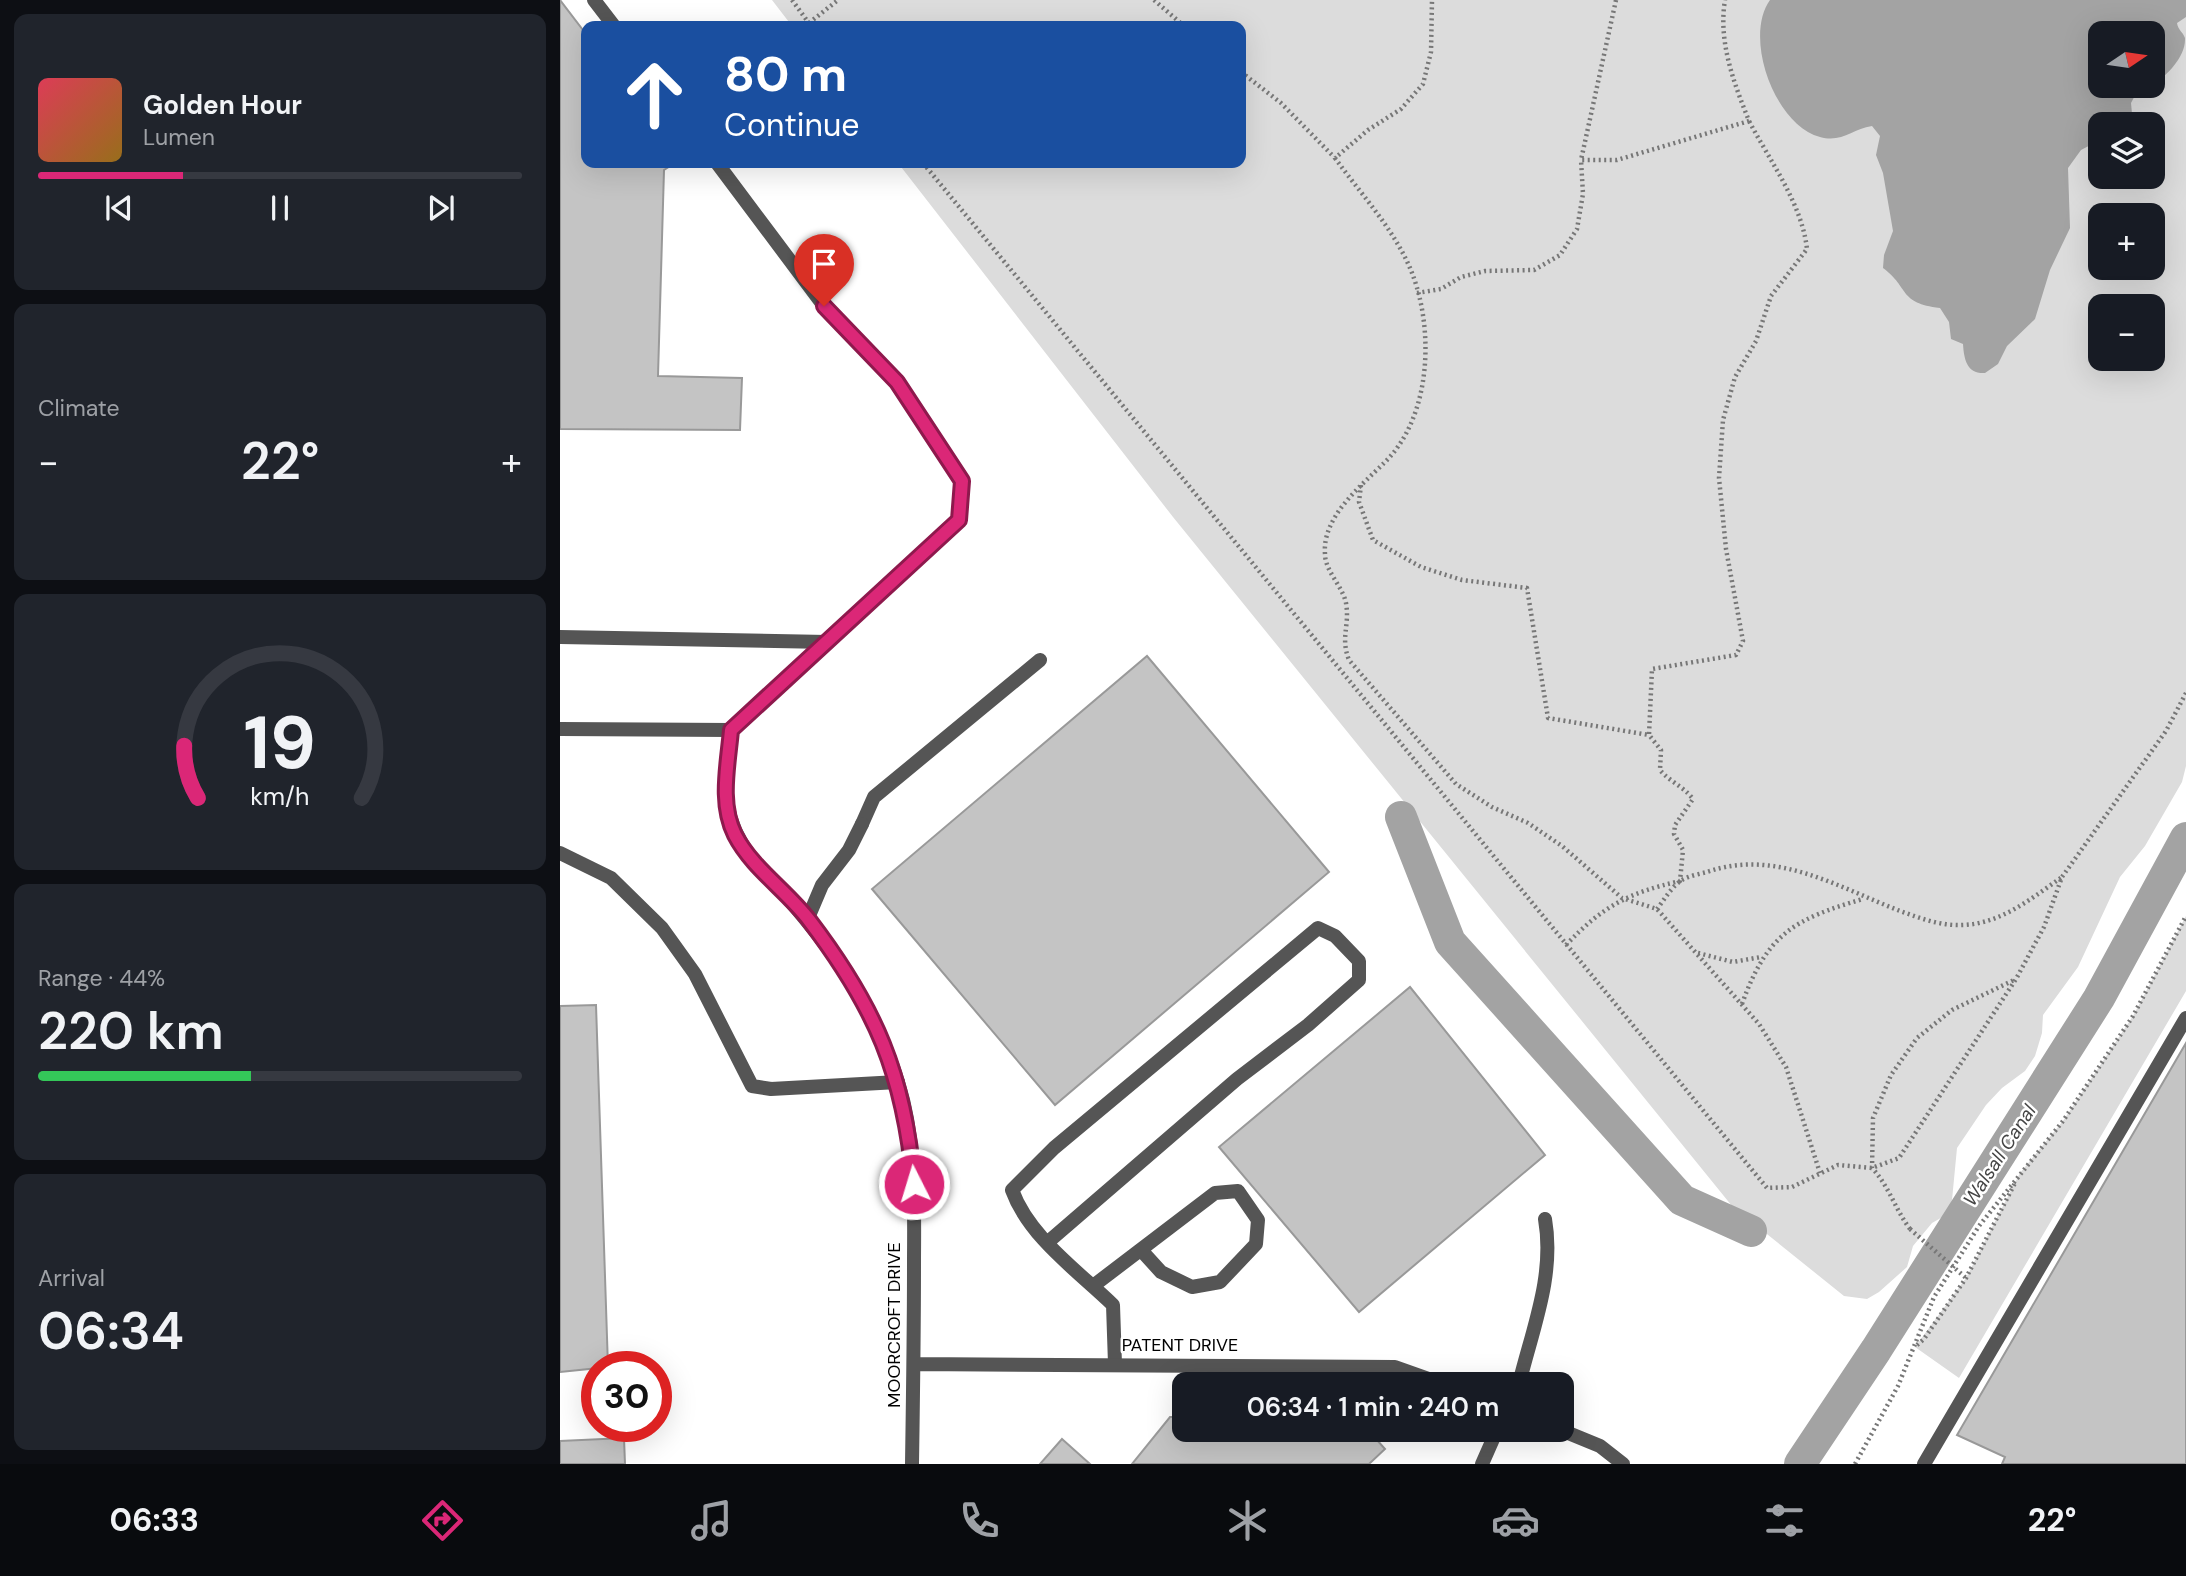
<!DOCTYPE html>
<html lang="en">
<head>
<meta charset="utf-8">
<style>
  body { margin:0; font-family:"DM Sans",sans-serif; background:#20242c; color:#f1f3f6; height:100vh; display:flex; flex-direction:column; font-size:26px; white-space:nowrap }
  * { box-sizing:border-box; margin:0 }
  p { font-size:23px; color:#9ea1a6 }
  .icon { flex:none; width:38px; height:38px; fill:none; stroke:currentColor; stroke-width:2; stroke-linecap:round; stroke-linejoin:round }
  .map { position:relative; flex:1; overflow:hidden }
  .drawer { display:flex; flex-direction:column; gap:14px; padding:14px; background:#0d0f14; width:560px }
  .drawer>* { flex:none }
  .guide { position:absolute; left:21px; top:21px; width:665px; height:147px; border-radius:14px; box-shadow:0 7px 28px #0002; background:#1a4fa0; color:#fff; overflow:hidden }
  .needle { width:46px; rotate:77deg }
  .controls { position:absolute; left:1528px; top:21px; display:grid; gap:14px }
  .controls a { display:grid; place-items:center; width:77px; height:77px; border-radius:14px; background:#171b24; box-shadow:0 7px 28px #0002; font-size:35px }
  .speed { position:absolute; left:21px; top:1351px; display:flex; gap:14px; font-size:35px; font-weight:700; text-align:center }
  .speed>* { display:grid; place-content:center; width:91px; height:91px; border-radius:50%; background:#171b24; box-shadow:0 7px 28px #0002; line-height:1 }
  .speed .limit { border:10px solid #d22; background:#fff; color:#111 }
  .pin { position:absolute; display:grid; place-items:center; width:60px; height:60px; color:#fff; margin:-72px -30px; border-radius:50% 50% 50% 0; rotate:-45deg; box-shadow:0 0 7px #0007 }
  .pin .icon { rotate:45deg }
  .me { position:absolute; width:77px; margin:-38px; rotate:355deg; stroke-linejoin:round; filter:drop-shadow(0 0 5px #0008) }
  .turn { display:flex; align-items:center; gap:24px; height:147px; padding:0 28px; font-size:32px }
  .turn .icon { width:91px; height:91px; stroke-width:2.5 }
  .turn b { display:block; font-size:49px; line-height:60px }
  .big { font-size:52px; font-weight:600; line-height:1.1 }
  .drawer .widget { flex:1; display:flex; flex-direction:column; justify-content:center; gap:10px; min-width:0; padding:0 24px; border-radius:14px; background:#20242c }
  .drawer .dial { align-items:center; gap:0 }
  .dial svg { height:182px; overflow:visible; fill:none; stroke:#363941; stroke-width:7; stroke-linecap:round; text-anchor:middle }
  .dial text { fill:#f1f3f6; stroke:none }
  .song { display:flex; align-items:center; gap:21px }
  .cover { width:84px; height:84px; border-radius:10px; background:linear-gradient(135deg,hsl(350 70% 55%),hsl(40 70% 35%)) }
  .played { height:7px; border-radius:4px; background:linear-gradient(90deg,#db2777 30%,#363941 30%) }
  .keys { display:flex; justify-content:space-around; direction:ltr }
  .heat { display:flex; justify-content:space-between; align-items:center; font-size:38px; direction:ltr }
  .charge { height:10px; border-radius:5px; background:linear-gradient(90deg,#34c759 44%,#363941 0) }
  .trip { position:absolute; left:612px; top:1372px; width:402px; height:70px; border-radius:14px; background:#171b24; box-shadow:0 7px 28px #0002; font-weight:600; line-height:70px; text-align:center }
  .menu { display:flex; height:112px; justify-content:space-around; align-items:center; background:#090b0e; color:#9ea1a6 }
  .menu .icon { width:49px; height:49px }
  .menu .on { color:#db2777 }
  .menu b { font-size:32px; color:#f1f3f6 }
  main { display:flex; flex:1; min-height:0 }
  .map>svg:first-child { display:block }
  .green { fill:#dcdcdc; fill-rule:evenodd }
  .water { fill:#a3a3a3 }
  .lines { fill:none; stroke-linecap:round; stroke-linejoin:round }
  .canal { stroke:#a3a3a3; stroke-width:32 }
  .building { fill:#c4c4c4; stroke:#999; stroke-width:2 }
  .path { stroke:#777; stroke-width:4.5; stroke-dasharray:2 3.5; stroke-linecap:butt }
  .service { stroke:#555; stroke-width:14 }
  .minor { stroke:#555; stroke-width:14 }
  .path-bridge { stroke:#777; stroke-width:4.5; stroke-dasharray:2 3.5; stroke-linecap:butt }
  .route-casing { stroke:#8e194d; stroke-width:18 }
  .route { stroke:#db2777; stroke-width:12 }
  .labels { text-anchor:middle; stroke-width:5; stroke-linejoin:round; paint-order:stroke }
  .street-label { font-size:18px; fill:#000; stroke:#fff }
  .water-label { font-size:19px; font-style:italic; fill:#444; stroke:#fff }
</style>
</head>
<body>
<main>
<section class="drawer">
<div class="widget">
<div class="song"><i class="cover"></i><div><b>Golden Hour</b><p>Lumen</p></div></div>
<div class="played"></div>
<div class="keys"><svg class="icon" aria-label="previous" viewBox="0 0 24 24"><path d="M18 5L8 12l10 7zM5 5v14"/></svg><svg class="icon" aria-label="pause" viewBox="0 0 24 24"><path d="M8 5v14M16 5v14"/></svg><svg class="icon" aria-label="next" viewBox="0 0 24 24"><path d="M6 5l10 7-10 7zM19 5v14"/></svg></div>
</div>
<div class="widget"><p>Climate</p>
<div class="heat"><a>−</a><b class="big">22°</b><a>+</a></div>
</div>
<div class="widget dial"><svg viewBox="0 0 100 80">
<path d="M14 69A42 42 0 1 1 86 69"/>
<path d="M14 69A42 42 0 0 1 8 46" stroke="#db2777"/>
<text x="50" y="56" font-size="32" font-weight="700">19</text>
<text x="50" y="72" font-size="11">km/h</text>
</svg></div>
<div class="widget"><p>Range · 44%</p><b class="big">220 km</b><div class="charge"></div></div>
<div class="widget"><p>Arrival</p><b class="big">06:34</b></div>
</section>
<div class="map">
<svg width="1626" height="1464" viewBox="0 0 1626 1464">
  <rect width="100%" height="100%" fill="#fff"/>
  <path class="green" d="M212,0H1626V766L1622,782L1585,846L1560,877L1518,967L1483,1015L1482,1033L1475,1056L1465,1071L1442,1088L1426,1105L1397,1148L1392,1200L1386,1215L1372,1223L1353,1246L1347,1267L1319,1292L1307,1299L1284,1296L1172,1206L613,517L338,163H681V26H232ZM1540,33H1592V86H1540ZM1540,124H1592V177H1540ZM1540,215H1592V268H1540ZM1540,306H1592V359H1540Z
    M1626,916V991L1399,1378L1355,1347L1406,1278L1460,1173L1503,1121L1573,1016Z"/>
  <path class="water" d="M1210,0H1626V17L1617,23C1618,30 1623,32 1625,38C1626,56 1607,76 1594,83L1592,33H1540V86H1580L1571,103L1573,124H1540V140L1521,150L1508,168L1510,228L1490,270L1475,319L1447,346L1438,364L1425,373C1407,374 1404,360 1403,344L1391,339L1389,322L1380,308C1338,303 1350,288 1323,268L1324,255L1333,231L1323,173L1316,155L1320,136L1312,126C1292,129 1282,143 1260,137C1215,125 1183,38 1210,0Z"/>
  <g class="lines">
    <path class="canal" d="M841,817L890,942L1122,1200L1191,1231
      M1240,1464L1316,1350L1539,998L1626,838"/>
  </g>
  <path class="building" d="M0,0L26,34V163H115L104,170L98,376L182,378L180,430L0,429Z
    M587,656L769,872L495,1105L312,889Z
    M850,987L985,1155L799,1312L659,1147Z
    M36,1005L48,1367L0,1372V1006Z
    M1626,1043V1464H1442L1445,1457L1397,1435Z
    M610,1417H625V1430H808L825,1449L809,1464H572Z
    M64,1438L65,1464H0V1441Z
    M502,1439L530,1464H480Z"/>
  <g class="lines">
    <path class="path" d="M232,0L251,26
      M594,0L624,26
      M1056,0L1021,160H1057L1189,121C1174,83 1158,42 1165,0
      M249,23L278,0
      M681,72L721,103L775,158L808,130L841,109L863,84L871,52L872,0
      M775,158C800,193 833,228 850,268C875,327 872,417 824,463C800,487 762,517 765,554C765,571 783,587 786,603C790,626 780,637 789,660L896,784L932,807L968,823L1002,846L1062,898L1097,909L1199,1024L1226,1067L1260,1173
      M363,163L1207,1188L1232,1187L1278,1165L1312,1168L1339,1158L1456,979L1484,927L1502,877L1606,731L1626,693
      M857,293L881,289L901,277L925,271L974,270L1000,255L1017,229L1023,194L1021,160
      M801,485L799,502L813,540L861,567L902,580L967,588L988,718L1089,735L1092,669L1176,655L1183,641L1166,549L1159,478L1163,420L1175,377L1196,341L1211,296L1247,249C1242,204 1210,161 1189,121
      M1097,909C1104,900 1112,886 1122,880C1129,876 1139,874 1147,872C1215,848 1278,887 1340,911C1360,918 1380,926 1402,925C1441,924 1472,898 1502,877
      M1006,945C1043,906 1068,893 1120,881L1123,850L1114,834L1115,825L1133,799C1123,786 1110,782 1100,770L1101,750L1089,735
      M1138,953L1173,962L1201,957
      M1182,1004C1207,934 1234,919 1303,899
      M1350,1229C1335,1209 1329,1186 1312,1168L1313,1118L1331,1075L1357,1038L1392,1010L1454,980
      M1357,1345L1364,1339L1406,1278L1455,1183
      M1295,1464L1338,1386L1374,1297L1419,1226L1503,1121L1573,1016L1626,916"/>
    <path class="service" d="M34,0L54,26
      M157,163L264,306L337,382L402,481L399,520L171,730C167,783 157,811 191,857
      M0,637L267,642
      M0,729L171,730
      M302,824L314,797L480,660
      M0,853L51,878L102,928L135,974L192,1086L211,1089L338,1082
      M488,1242L677,1079L748,1025L799,980V961L775,936L758,928L494,1148L452,1190C469,1237 518,1271 553,1305L555,1364
      M533,1286L655,1193L678,1191L698,1220L696,1244L660,1282L632,1287L601,1272L581,1250
      M959,1384C972,1330 995,1276 985,1219
      M922,1464L937,1430
      M1364,1464L1626,1018"/>
    <path class="minor" d="M191,857C252,923 311,994 338,1082C357,1142 354,1205 354,1267C354,1333 353,1398 352,1464
      M248,918L262,885L289,850L302,824
      M354,1364L835,1367L883,1384
      M1001,1430L1040,1446L1063,1464"/>
    <path class="path-bridge" d="M1350,1229L1406,1278"/>
  </g>
  <g class="lines">
    <defs>
      <path id="route" d="M264,306L337,382L402,481L399,520L171,730C168,765 159,803 175,835C192,868 227,891 249,920C316,1008 344,1074 354,1184"/>
    </defs>
    <use href="#route" class="route-casing"/>
    <use href="#route" class="route"/>
  </g>
  <g class="labels">
    <g class="street-label">
      <text transform="translate(334 1325) rotate(-90)" y="6">MOORCROFT DRIVE</text>
      <text x="620" y="1351">PATENT DRIVE</text>
    </g>
    <g class="water-label">
      <text transform="translate(1439 1155) rotate(-57)" y="7">Walsall Canal</text>
    </g>
  </g>
</svg>
<div class="controls">
<a><svg class="needle" viewBox="-14 -14 28 28"><path d="M0-13l5 13h-10z" fill="#e53935"/><path d="M0 13l5-13h-10z" fill="#9ea1a6"/></svg></a>
<a><svg class="icon" aria-label="layers" viewBox="0 0 24 24"><path d="M12 4l9 5-9 5-9-5zM3 14l9 5 9-5"/></svg></a>
<a>+</a>
<a>−</a>
</div>
<div class="speed"><div class="limit">30</div></div>
<div class="pin" style="left:264px;top:306px;background:#d93025"><svg class="icon" aria-label="arrive" viewBox="0 0 24 24"><path d="M6 21V4h12l-3 4 3 4H6"/></svg></div>
<svg class="me" style="left:354px;top:1184px" viewBox="-20 -20 40 40"><circle r="17" fill="#db2777" stroke="#fff" stroke-width="3"/><path d="M0-11L8 9 0 5-8 9z" fill="#fff"/></svg>
<div class="trip">06:34 · 1 min · 240 m</div>
<div class="guide">
<div class="turn"><svg class="icon" aria-label="ahead" viewBox="0 0 24 24"><path d="M12 20V5M6 11l6-6 6 6"/></svg><div><b>80 m</b>Continue</div></div>
</div>
</div>
</main>
<nav class="menu">
<b>06:33</b>
<svg class="icon on" aria-label="directions" viewBox="0 0 24 24"><path d="M12 3l9 9-9 9-9-9zM9 14v-3h6M13 9l2 2-2 2"/></svg>
<svg class="icon" aria-label="music" viewBox="0 0 24 24"><path d="M9 18V5l10-2v13"/><circle cx="6" cy="18" r="3"/><circle cx="16" cy="16" r="3"/></svg>
<svg class="icon" aria-label="phone" viewBox="0 0 24 24"><path d="M5 4h4l2 5-3 2q2 4 5 5l2-3 5 2v4C11 20 4 13 5 4z"/></svg>
<svg class="icon" aria-label="climate" viewBox="0 0 24 24"><path d="M12 3v18M4 7l16 10M4 17L20 7"/></svg>
<svg class="icon" aria-label="car" viewBox="0 0 24 24"><path d="M5 17H2v-5l4-1 3-4h7l3 4 3 1v5h-3M9 17h6M6 11h13"/><circle cx="7" cy="17" r="2"/><circle cx="17" cy="17" r="2"/></svg>
<svg class="icon" aria-label="filters" viewBox="0 0 24 24"><path d="M4 7h16M4 17h16"/><circle cx="9" cy="7" r="2"/><circle cx="15" cy="17" r="2"/></svg>
<b>22°</b>
</nav>
</body>
</html>
